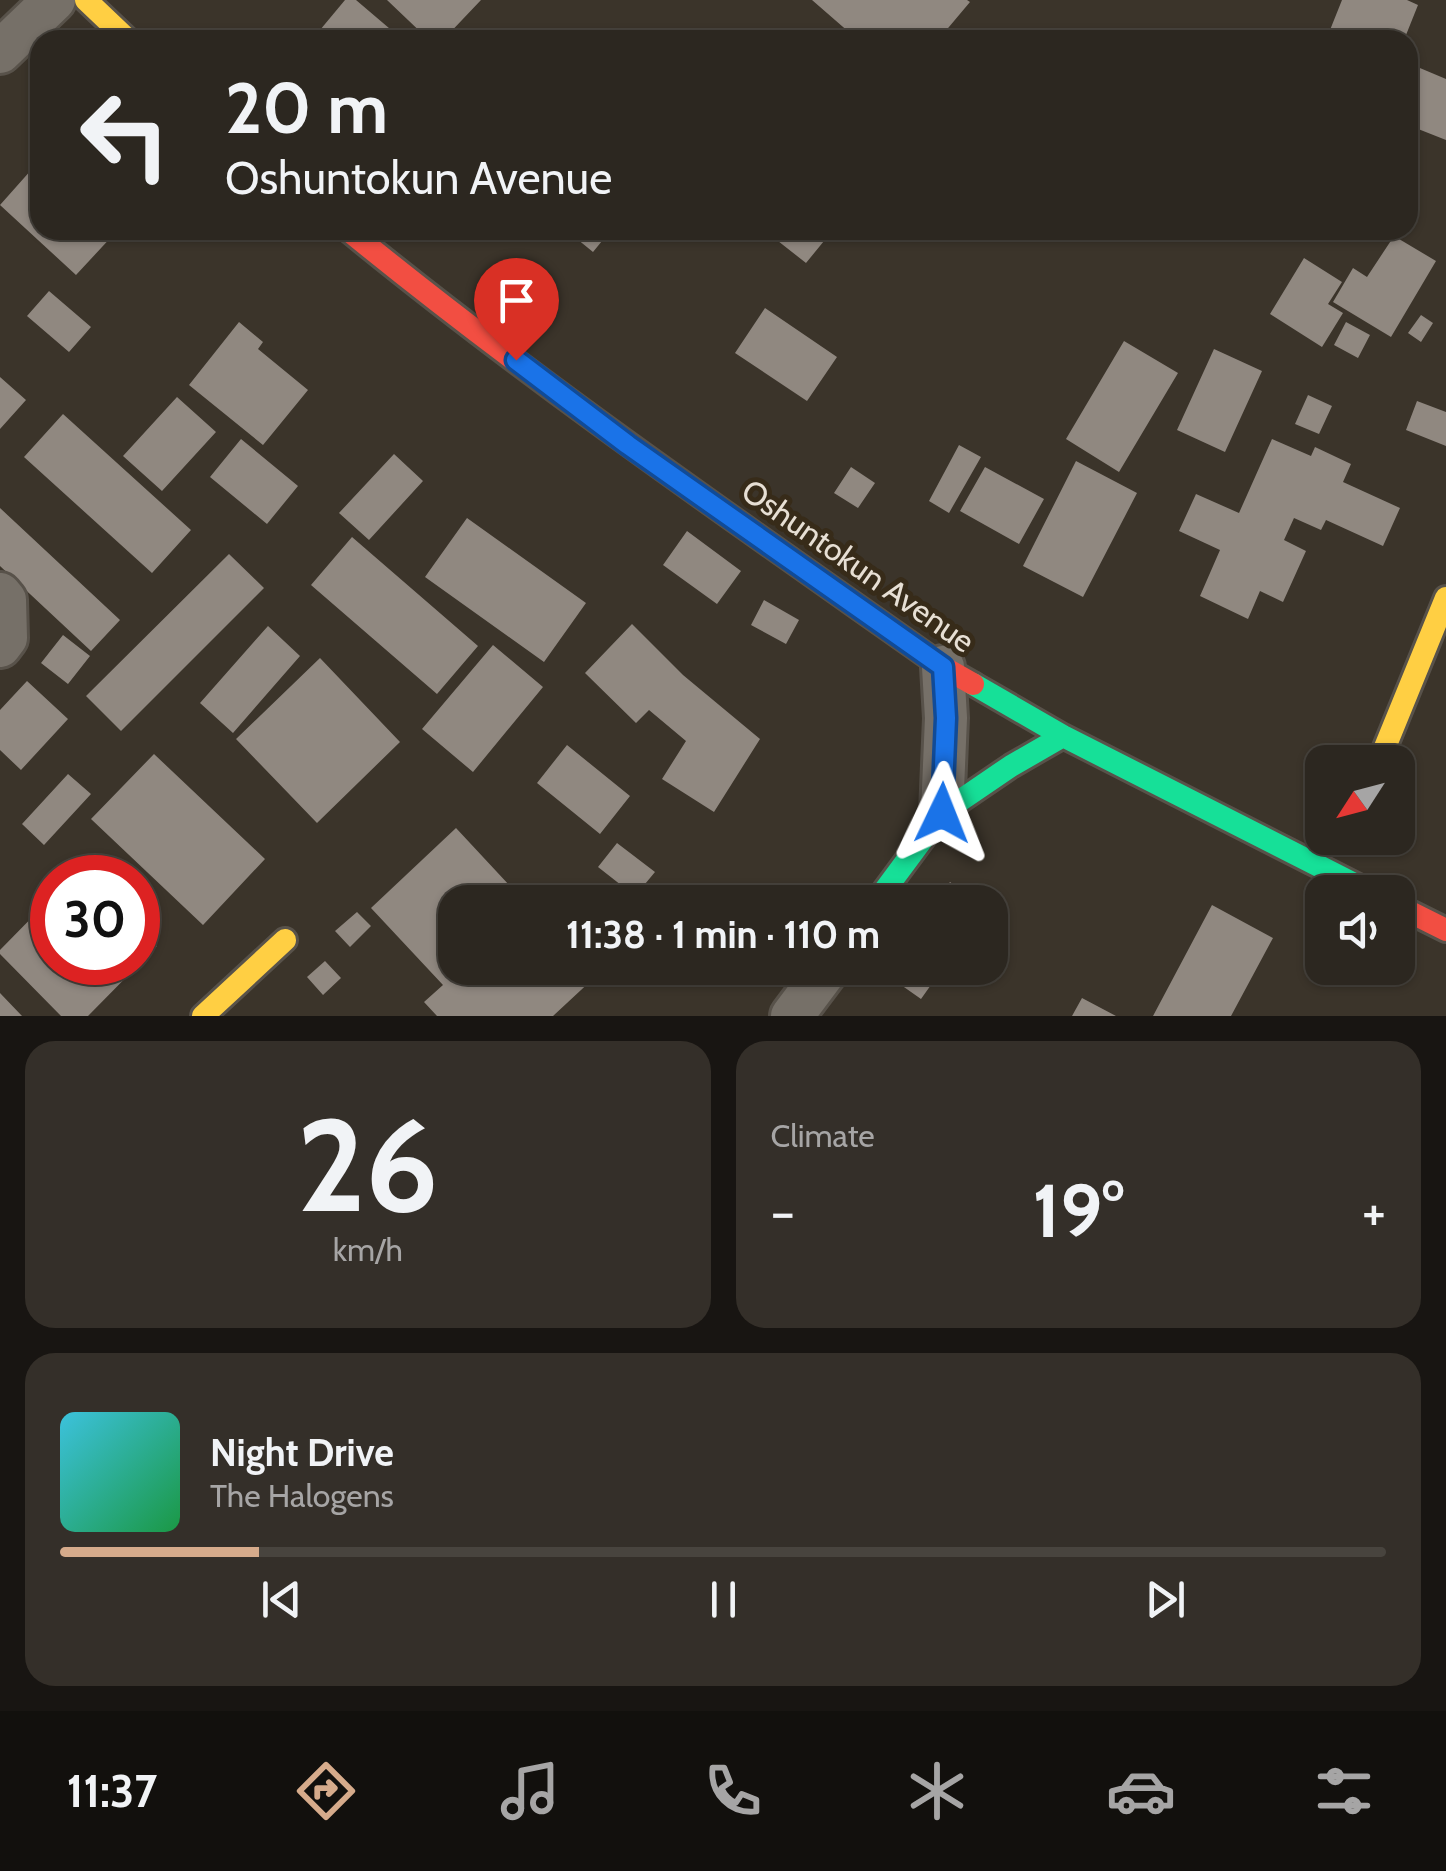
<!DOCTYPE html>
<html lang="en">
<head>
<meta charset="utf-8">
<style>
  body { margin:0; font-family:Cabin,sans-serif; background:#342f29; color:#f1f3f6; height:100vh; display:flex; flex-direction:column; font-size:38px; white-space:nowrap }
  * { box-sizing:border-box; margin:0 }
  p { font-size:32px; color:#a6a5a5 }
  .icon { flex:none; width:55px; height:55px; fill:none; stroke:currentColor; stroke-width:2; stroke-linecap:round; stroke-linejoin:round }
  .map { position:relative; height:1016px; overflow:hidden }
  .details { display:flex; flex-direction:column; gap:25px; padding:25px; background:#181512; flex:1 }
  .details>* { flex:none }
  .top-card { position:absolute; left:30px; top:30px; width:1388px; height:210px; border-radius:30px; box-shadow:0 2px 8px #0004,0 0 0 2px #48443e; background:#2c2720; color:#f1f3f6; overflow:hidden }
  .needle { width:65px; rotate:234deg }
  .tools { position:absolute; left:1305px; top:745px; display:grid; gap:20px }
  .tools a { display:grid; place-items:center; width:110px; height:110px; border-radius:20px; background:#2c2720; box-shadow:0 2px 8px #0004,0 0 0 2px #48443e; font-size:50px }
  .speed { position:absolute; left:30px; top:855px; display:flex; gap:20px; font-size:50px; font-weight:700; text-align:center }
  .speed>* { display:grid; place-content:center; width:130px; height:130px; border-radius:50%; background:#2c2720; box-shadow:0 2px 8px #0004,0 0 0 2px #48443e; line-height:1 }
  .speed .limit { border:15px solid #d22; background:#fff; color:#111 }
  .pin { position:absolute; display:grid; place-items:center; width:85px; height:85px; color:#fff; margin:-102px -42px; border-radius:50% 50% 50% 0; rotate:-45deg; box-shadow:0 0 10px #0007 }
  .pin .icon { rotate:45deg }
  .me { position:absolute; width:110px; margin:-55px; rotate:2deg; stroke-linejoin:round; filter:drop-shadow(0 0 8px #0008) }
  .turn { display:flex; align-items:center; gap:35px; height:210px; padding:0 30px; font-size:45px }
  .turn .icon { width:130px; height:130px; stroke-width:2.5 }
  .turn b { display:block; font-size:70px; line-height:85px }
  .big { font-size:75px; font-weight:800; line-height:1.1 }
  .details .card { flex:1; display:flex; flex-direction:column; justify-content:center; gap:15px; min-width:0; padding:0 35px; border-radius:30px; background:#342f29 }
  .details .dial { align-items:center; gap:0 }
  .dial b { font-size:130px; line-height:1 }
  .song { display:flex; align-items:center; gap:30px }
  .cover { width:120px; height:120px; border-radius:15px; background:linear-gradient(135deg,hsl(190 70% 55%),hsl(140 70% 35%)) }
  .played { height:10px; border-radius:5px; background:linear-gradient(90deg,#d6ab8b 15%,#48443e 15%) }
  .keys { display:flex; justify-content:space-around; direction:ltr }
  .heat { display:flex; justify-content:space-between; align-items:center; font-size:55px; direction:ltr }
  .details .tiles { flex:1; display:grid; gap:25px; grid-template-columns:1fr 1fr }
  .card:last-child { grid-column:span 2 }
  .trip { position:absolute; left:438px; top:885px; width:570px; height:100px; border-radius:30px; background:#2c2720; box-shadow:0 2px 8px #0004,0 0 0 2px #48443e; font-weight:800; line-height:100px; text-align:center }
  .tabs { display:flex; height:160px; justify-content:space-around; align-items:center; background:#12100d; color:#a6a5a5 }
  .tabs .icon { width:70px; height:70px }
  .tabs .current { color:#d6ab8b }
  .tabs b { font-size:45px; color:#f1f3f6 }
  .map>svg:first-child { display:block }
  .building { fill:#908880 }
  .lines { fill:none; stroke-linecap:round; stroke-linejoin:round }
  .street-casing { stroke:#58524a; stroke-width:48 }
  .fast-casing { stroke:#58524a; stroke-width:28 }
  .slow-casing { stroke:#58524a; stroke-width:28 }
  .jam-casing { stroke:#58524a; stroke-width:28 }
  .street { stroke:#767068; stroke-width:42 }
  .fast { stroke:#16e098; stroke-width:22 }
  .slow { stroke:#ffcf43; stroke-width:22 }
  .jam { stroke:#f24e42; stroke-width:22 }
  .route-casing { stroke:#114b97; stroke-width:25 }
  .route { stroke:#1a73e8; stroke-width:18 }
  .labels { text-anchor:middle; stroke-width:10; stroke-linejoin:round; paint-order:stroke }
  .street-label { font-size:32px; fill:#e7dfd4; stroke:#372b19 }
</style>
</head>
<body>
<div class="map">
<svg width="1446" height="1016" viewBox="0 0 1446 1016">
  <rect width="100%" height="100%" fill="#3b342a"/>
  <path class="building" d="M345,0H356L403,40H333L320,30Z
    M387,0H481L443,40H429Z
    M812,0H967L970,2L938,40H858Z
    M1342,0H1407L1418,5L1404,40H1326Z
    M1408,63L1446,79V140L1408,125Z
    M40,160V230H113L115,233L76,275L0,205Z
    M566,230H611L593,252Z
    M764,230H833L806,263Z
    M1394,236L1436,261L1391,337L1333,302L1353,268L1367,277Z
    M1304,258L1342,282L1328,304L1343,313L1322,347L1270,314Z
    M49,291L91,327L69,352L27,316Z
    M765,308L837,357L807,401L735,353Z
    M1421,315L1433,323L1421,342L1408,333Z
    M239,322L263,342L258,349L308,390L263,445L189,385Z
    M1346,322L1370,335L1358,358L1334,345Z
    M1124,341L1178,373L1119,472L1066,439Z
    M1214,349L1262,371L1225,452L1177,430Z
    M0,377L26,400L0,429Z
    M1308,395L1332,406L1319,434L1295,424Z
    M177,397L216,432L162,491L123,456Z
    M1417,401L1446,412V446L1406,430Z
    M63,414L191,530L152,573L24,457Z
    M241,439L298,486L267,524L210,477Z
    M1272,439L1311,456L1315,447L1351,464L1343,482L1400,508L1383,546L1326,520L1321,530L1294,518L1284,540L1306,551L1283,602L1260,591L1248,619L1200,596L1220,550L1179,531L1196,494L1239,513Z
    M959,445L981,457L949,513L929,501Z
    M394,454L423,481L369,540L339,513Z
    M1076,461L1137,493L1083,597L1023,566Z
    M851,467L875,483L858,508L834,493Z
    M985,467L1044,499L1019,544L960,511Z
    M0,508L120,620L91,651L0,566Z
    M467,518L586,603L544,662L425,577Z
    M687,531L741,571L717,604L663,565Z
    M352,537L478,646L437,694L311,585Z
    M229,554L264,588L121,731L86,696Z
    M764,600L799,620L786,644L751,625Z
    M632,624L683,675L760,739L714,812L662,779L686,741L649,710L636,723L585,673Z
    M268,626L300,656L233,733L200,703Z
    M63,635L90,656L68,684L41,663Z
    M493,645L543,687L473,772L422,729Z
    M320,658L400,742L317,823L236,739Z
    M27,681L68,719L21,770L0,750V710Z
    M567,745L630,796L600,834L537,783Z
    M154,754L265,859L203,925L91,819Z
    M68,774L91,794L44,845L22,824Z
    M456,828L525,902H455V968H586L595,977L553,1016H437L424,1002L443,985L371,908Z
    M617,843L655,872L635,896L598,867Z
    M950,882L977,902H935Z
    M52,897V962H138V926L157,946L88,1016H61L0,954V950Z
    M1212,905L1273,938L1231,1016H1153Z
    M357,912L371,926L350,947L335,931Z
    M325,961L341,978L323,995L307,977Z
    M888,968H943L921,999L884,973Z
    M0,993L22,1016H0Z
    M1082,998L1116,1016H1072Z"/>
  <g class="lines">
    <defs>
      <path id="street" d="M0,52L54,0
        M0,594L5,600L6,638L0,646
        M942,813L946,718L943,667
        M792,1016L828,968"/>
      <path id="fast" d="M973,684L1063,736L1370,892
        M876,902L942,813L1011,766L1063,736"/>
      <path id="slow" d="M86,0L128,40
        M1379,762L1446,598
        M203,1016L285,940"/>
      <path id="jam" d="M348,230C539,386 742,525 943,667L973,684
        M1398,906L1446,930"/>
    </defs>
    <use href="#street" class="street-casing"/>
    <use href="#fast" class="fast-casing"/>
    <use href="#slow" class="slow-casing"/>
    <use href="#jam" class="jam-casing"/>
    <use href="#street" class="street"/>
    <use href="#fast" class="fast"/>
    <use href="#slow" class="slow"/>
    <use href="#jam" class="jam"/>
  </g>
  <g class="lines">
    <defs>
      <path id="route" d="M516,360L628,445L943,667L946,718L942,813"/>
    </defs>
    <use href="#route" class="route-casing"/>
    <use href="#route" class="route"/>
  </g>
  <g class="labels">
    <g class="street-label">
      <text transform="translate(858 566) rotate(35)" y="11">Oshuntokun Avenue</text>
    </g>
  </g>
</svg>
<div class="tools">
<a><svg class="needle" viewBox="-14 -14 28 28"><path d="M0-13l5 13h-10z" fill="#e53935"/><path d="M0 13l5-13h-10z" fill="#a6a5a5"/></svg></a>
<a><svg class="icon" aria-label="sound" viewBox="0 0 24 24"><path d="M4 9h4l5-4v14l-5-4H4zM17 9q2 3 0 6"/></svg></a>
</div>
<div class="speed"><div class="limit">30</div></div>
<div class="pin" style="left:516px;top:360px;background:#d93025"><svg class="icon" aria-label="arrive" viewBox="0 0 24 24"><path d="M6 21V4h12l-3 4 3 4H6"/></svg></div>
<svg class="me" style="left:942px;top:813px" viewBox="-20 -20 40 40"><path d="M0-17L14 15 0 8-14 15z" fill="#1a73e8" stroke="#fff" stroke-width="4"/></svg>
<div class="trip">11:38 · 1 min · 110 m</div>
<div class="top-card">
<div class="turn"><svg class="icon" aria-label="left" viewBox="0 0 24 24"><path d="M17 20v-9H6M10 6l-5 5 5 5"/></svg><div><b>20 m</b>Oshuntokun Avenue</div></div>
</div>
</div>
<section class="details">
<div class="tiles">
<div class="card dial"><b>26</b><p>km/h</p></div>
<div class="card"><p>Climate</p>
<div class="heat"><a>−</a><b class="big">19°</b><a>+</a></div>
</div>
<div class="card">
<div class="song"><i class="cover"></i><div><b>Night Drive</b><p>The Halogens</p></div></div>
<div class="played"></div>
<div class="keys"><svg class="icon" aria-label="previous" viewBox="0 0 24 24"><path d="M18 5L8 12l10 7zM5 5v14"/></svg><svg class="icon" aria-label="pause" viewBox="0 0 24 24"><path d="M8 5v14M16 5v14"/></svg><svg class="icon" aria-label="next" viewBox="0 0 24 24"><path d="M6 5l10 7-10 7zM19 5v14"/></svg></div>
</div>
</div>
</section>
<nav class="tabs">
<b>11:37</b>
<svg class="icon current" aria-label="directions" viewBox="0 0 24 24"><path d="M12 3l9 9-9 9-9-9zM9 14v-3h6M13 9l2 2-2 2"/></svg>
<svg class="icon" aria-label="music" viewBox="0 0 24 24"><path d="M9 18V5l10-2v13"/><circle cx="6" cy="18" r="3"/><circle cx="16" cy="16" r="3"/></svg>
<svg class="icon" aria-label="phone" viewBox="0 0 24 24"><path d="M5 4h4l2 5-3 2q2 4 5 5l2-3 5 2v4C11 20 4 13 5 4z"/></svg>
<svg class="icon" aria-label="climate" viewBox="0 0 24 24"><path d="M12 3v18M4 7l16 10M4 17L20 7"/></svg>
<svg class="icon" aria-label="car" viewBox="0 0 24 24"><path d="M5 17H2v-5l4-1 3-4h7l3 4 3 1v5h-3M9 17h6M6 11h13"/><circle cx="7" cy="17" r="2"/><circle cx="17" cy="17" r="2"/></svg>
<svg class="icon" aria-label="filters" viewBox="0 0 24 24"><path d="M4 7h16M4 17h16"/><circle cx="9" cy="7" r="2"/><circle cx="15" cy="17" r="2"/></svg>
</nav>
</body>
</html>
